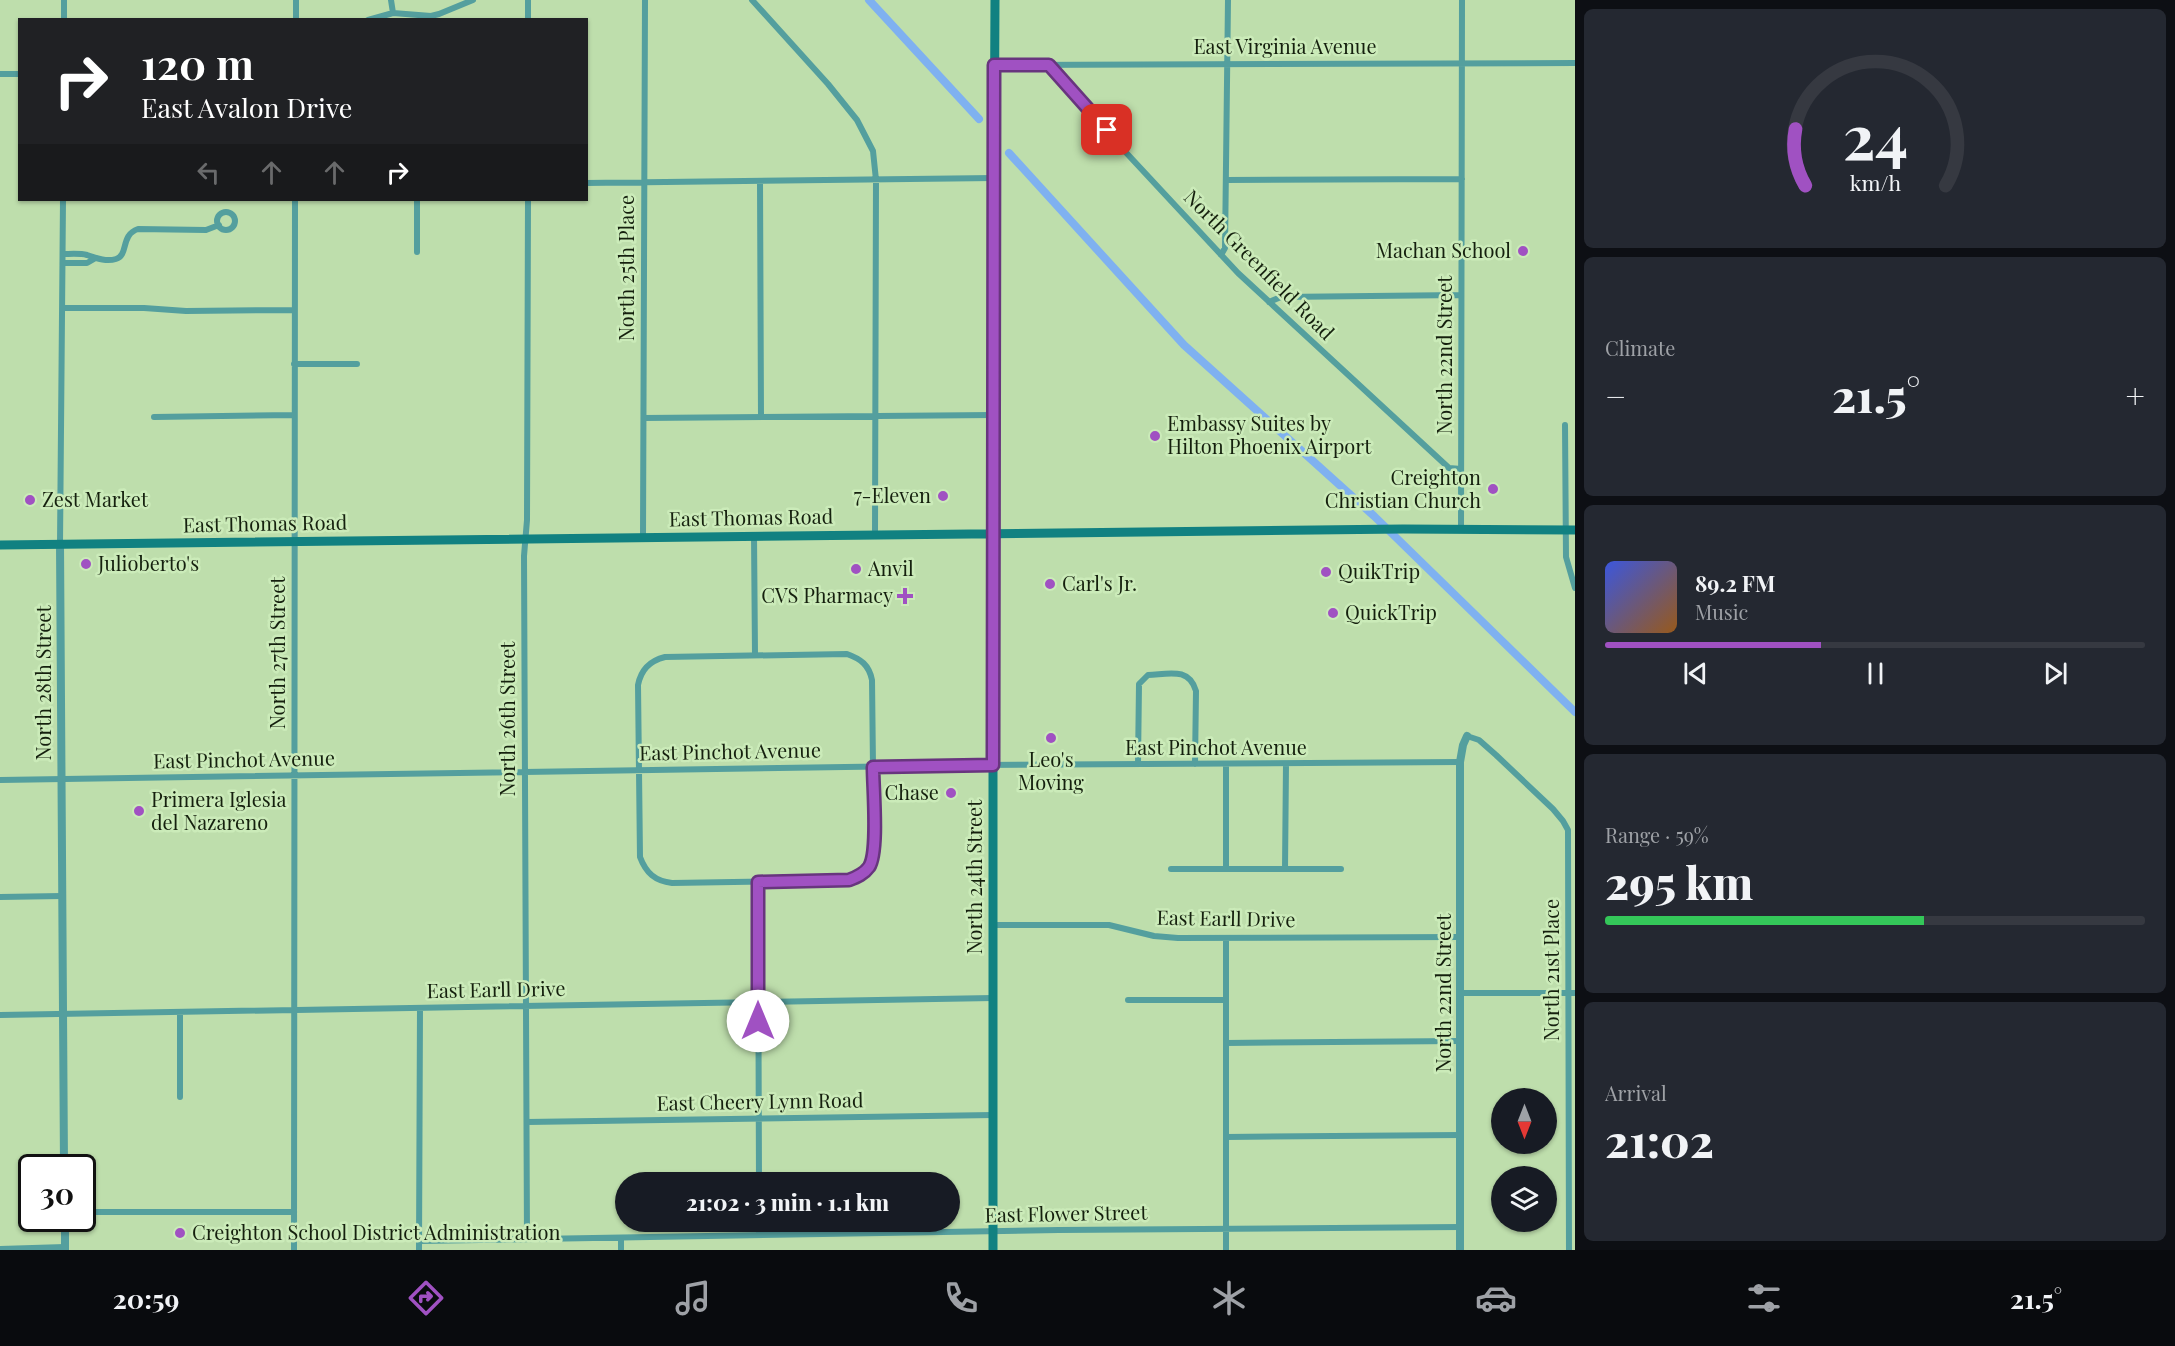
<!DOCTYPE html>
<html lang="en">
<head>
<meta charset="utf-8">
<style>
  body { margin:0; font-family:"Playfair Display",serif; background:#242831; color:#f1f3f6; height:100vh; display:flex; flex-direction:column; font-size:22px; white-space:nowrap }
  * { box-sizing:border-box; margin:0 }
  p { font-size:20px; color:#9ea1a6 }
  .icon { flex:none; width:33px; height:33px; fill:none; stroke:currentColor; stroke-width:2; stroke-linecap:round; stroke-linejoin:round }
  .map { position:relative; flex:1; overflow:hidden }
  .sheet { display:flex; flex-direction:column; gap:9px; padding:9px; background:#0d0f14; width:600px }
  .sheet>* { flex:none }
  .top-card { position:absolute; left:18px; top:18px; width:570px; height:183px; border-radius:0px; box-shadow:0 2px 4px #0004; background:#202124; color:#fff; overflow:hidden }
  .needle { width:39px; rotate:180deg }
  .fabs { position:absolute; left:1491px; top:1088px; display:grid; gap:12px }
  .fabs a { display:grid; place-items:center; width:66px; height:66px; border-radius:50%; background:#171b24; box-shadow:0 2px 4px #0004; font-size:30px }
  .speed { position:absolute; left:18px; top:1154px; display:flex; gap:12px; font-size:30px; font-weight:700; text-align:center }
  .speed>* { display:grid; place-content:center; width:78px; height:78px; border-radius:50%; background:#171b24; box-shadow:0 2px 4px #0004; line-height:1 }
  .speed .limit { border:3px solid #111; border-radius:9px; background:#fff; color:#111 }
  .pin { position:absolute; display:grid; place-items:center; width:51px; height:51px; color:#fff; margin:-26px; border-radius:12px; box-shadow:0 3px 9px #0006 }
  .me { position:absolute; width:66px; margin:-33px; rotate:0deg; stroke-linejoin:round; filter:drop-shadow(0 0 4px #0008) }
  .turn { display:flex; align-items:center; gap:21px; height:126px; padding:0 24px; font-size:27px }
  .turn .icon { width:78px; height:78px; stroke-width:2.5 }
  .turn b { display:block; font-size:42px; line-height:51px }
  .lanes { display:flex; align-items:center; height:57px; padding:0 24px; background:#0003; justify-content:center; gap:30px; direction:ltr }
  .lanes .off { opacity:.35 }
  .big { font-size:45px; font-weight:800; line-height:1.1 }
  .sheet .widget { flex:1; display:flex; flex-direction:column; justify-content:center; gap:9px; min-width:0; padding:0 21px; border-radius:9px; background:#242831 }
  .sheet .dial { align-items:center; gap:0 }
  .dial svg { height:156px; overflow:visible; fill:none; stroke:#363941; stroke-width:7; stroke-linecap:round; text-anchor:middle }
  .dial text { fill:#f1f3f6; stroke:none }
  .song { display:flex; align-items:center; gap:18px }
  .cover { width:72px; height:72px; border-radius:9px; background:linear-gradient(135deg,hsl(230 70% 55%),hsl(30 70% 35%)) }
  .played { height:6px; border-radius:3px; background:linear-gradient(90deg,#a051c2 40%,#363941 40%) }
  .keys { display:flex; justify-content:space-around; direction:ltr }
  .heat { display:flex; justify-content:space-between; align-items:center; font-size:33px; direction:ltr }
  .charge { height:9px; border-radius:4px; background:linear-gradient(90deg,#34c759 59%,#363941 0) }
  .trip { position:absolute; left:615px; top:1172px; width:345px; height:60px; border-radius:30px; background:#171b24; box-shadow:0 2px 4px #0004; font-weight:800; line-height:60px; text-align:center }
  .dock { display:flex; height:96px; justify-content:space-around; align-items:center; background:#090b0e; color:#9ea1a6 }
  .dock .icon { width:42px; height:42px }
  .dock .active { color:#a051c2 }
  .dock b { font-size:27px; color:#f1f3f6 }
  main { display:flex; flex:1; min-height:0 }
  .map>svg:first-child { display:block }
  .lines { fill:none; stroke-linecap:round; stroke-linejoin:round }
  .canal { stroke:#7fb1f0; stroke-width:8 }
  .minor { stroke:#549f9e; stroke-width:6 }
  .tertiary { stroke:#549f9e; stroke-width:8 }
  .secondary { stroke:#118181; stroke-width:9 }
  .route-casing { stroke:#68357e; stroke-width:15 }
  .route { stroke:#a051c2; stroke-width:10 }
  .poi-dot { fill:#a051c2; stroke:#cbebb9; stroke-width:2 }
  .labels { text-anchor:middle; stroke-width:5; stroke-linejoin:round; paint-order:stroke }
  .street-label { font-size:20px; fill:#15200e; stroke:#cbebb9 }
  .poi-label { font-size:20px; fill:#15200e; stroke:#cbebb9; text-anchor:start }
</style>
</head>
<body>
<main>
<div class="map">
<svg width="1575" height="1250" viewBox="0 0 1575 1250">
  <rect width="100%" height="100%" fill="#bedeac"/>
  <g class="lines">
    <path class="canal" d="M869,0L979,119
      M1009,153L1184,345L1374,516L1575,712"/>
    <path class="minor" d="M391,0L393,13
      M752,0L828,84L857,120L873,151L876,180L875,534
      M64,20V0
      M296,20V0
      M368,20L393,13L431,16L439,14L473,0
      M528,20V0
      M994,65L1575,63
      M1049,65L1119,145L1238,273L1449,468L1461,469
      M0,74H20
      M1226,180L1462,179
      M760,182L761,417
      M586,183L994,178
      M217 221a9 9 0 1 1 18 0a9 9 0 1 1-18 0Z
      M417,252V200
      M63,254C70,254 80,253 87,255C96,258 106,262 116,259C129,255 120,235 138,229L206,230L219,225
      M1221,255L1225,248L1228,0
      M63,263H87L94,259
      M1269,302L1281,297L1461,295
      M62,308H144L186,311L294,310
      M294,364H357
      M154,417L294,415
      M644,418L993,415
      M1565,425L1566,557L1575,588
      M1461,529L1462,0
      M754,535L755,655
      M643,537L645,0
      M60,544L63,200
      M847,654C861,659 869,665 872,680L874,853C870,868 863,874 849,880L672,883C655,881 646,873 640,857L638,685C641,670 649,661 665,657Z
      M1467,736L1479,740L1496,755L1553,809L1563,821L1568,830L1569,1250
      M1138,764L1139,684L1148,675C1169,674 1189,667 1196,691L1195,764
      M1226,764V869
      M0,780L978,765L1460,762
      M1171,869H1341
      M1285,869L1286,764
      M758,882L759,1182
      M0,897L62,896
      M993,925H1109L1154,936L1178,938L1460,937
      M1459,993H1575
      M1128,1000H1226
      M180,1012V1097
      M0,1015L993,998
      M1226,1043L1460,1041
      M527,1122L993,1115
      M1226,1137L1460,1135
      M82,1212H294
      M759,1221V1235
      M621,1238V1250
      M527,1239L524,556L527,520L528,200
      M420,1241L1059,1230L1460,1227
      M0,1249L65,1247
      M294,1250L295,200
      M419,1250L420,1008
      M1226,1250V938"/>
    <path class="tertiary" d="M60,544L64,1167
      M65,1218V1250
      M1460,1250V762L1463,745L1467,736"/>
    <path class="secondary" d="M0,545L1403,529L1575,530
      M993,1250V410L995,0"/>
  </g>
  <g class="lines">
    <defs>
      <path id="route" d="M758,1021V882L849,880C857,877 864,874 869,867C879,852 873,788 873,767L993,765L994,65H1049L1107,130"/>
    </defs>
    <use href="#route" class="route-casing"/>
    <use href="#route" class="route"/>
  </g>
  <g class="poi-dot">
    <circle cx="1523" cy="251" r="6"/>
    <circle cx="1155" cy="436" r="6"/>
    <circle cx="1493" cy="489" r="6"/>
    <circle cx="943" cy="496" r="6"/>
    <circle cx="30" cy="500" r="6"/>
    <circle cx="86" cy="564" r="6"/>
    <circle cx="856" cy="569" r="6"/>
    <circle cx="1326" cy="572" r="6"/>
    <circle cx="1050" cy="584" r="6"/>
    <path d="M902 587h6v6h6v6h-6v6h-6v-6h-6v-6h6z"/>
    <circle cx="1333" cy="613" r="6"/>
    <circle cx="1051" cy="738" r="6"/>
    <circle cx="951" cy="793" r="6"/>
    <circle cx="139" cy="811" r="6"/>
    <circle cx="180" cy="1233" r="6"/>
  </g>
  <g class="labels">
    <g class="street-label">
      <text x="1285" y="54">East Virginia Avenue</text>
      <text transform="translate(1259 265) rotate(45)" y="7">North Greenfield Road</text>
      <text transform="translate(627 268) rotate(-90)" y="7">North 25th Place</text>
      <text transform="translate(1445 355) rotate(-90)" y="7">North 22nd Street</text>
      <text transform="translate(751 518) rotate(-1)" y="7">East Thomas Road</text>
      <text transform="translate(265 524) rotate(-1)" y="7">East Thomas Road</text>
      <text transform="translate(278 653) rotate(-90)" y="7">North 27th Street</text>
      <text transform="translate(44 683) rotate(-90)" y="7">North 28th Street</text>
      <text transform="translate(508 719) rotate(-90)" y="7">North 26th Street</text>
      <text x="1216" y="755">East Pinchot Avenue</text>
      <text transform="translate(730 752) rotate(-1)" y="7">East Pinchot Avenue</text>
      <text transform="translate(244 760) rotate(-1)" y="7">East Pinchot Avenue</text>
      <text transform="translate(975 877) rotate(-90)" y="7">North 24th Street</text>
      <text transform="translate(1226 919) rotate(1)" y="7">East Earll Drive</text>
      <text transform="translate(1552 970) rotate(-90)" y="7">North 21st Place</text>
      <text transform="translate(496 990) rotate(-1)" y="7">East Earll Drive</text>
      <text transform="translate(1444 993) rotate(-90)" y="7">North 22nd Street</text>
      <text transform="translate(760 1102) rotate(-1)" y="7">East Cheery Lynn Road</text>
      <text transform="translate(1066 1214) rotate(-1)" y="7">East Flower Street</text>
    </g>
    <g class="poi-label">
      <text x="1511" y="258" text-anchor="end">Machan School</text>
      <text x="1167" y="431">Embassy Suites by<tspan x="1167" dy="23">Hilton Phoenix Airport</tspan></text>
      <text x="1481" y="485" text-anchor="end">Creighton<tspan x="1481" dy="23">Christian Church</tspan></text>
      <text x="931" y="503" text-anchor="end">7-Eleven</text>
      <text x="42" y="507">Zest Market</text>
      <text x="98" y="571">Julioberto's</text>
      <text x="868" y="576">Anvil</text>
      <text x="1338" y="579">QuikTrip</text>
      <text x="1062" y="591">Carl's Jr.</text>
      <text x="893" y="603" text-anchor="end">CVS Pharmacy</text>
      <text x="1345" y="620">QuickTrip</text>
      <text x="1051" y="767" text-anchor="middle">Leo's<tspan x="1051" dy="23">Moving</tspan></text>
      <text x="939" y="800" text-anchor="end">Chase</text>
      <text x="151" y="807">Primera Iglesia<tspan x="151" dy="23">del Nazareno</tspan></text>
      <text x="192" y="1240">Creighton School District Administration</text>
    </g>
  </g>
</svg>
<div class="fabs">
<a><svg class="needle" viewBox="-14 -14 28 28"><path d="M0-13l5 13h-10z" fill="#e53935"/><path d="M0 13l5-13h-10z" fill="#9ea1a6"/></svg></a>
<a><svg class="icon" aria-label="layers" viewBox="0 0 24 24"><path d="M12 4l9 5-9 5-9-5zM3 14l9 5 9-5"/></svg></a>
</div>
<div class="speed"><div class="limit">30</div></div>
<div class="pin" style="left:1107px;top:130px;background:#d93025"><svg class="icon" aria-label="arrive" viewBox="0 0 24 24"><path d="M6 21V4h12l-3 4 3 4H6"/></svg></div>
<svg class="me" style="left:758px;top:1021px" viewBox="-20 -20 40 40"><circle r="19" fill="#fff"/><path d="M0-13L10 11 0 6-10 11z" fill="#a051c2"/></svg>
<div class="trip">21:02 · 3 min · 1.1 km</div>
<div class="top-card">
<div class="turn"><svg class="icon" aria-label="right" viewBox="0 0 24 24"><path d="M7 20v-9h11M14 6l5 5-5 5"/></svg><div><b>120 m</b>East Avalon Drive</div></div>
<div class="lanes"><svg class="icon off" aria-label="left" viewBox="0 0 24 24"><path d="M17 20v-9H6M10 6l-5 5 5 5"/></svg><svg class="icon off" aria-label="ahead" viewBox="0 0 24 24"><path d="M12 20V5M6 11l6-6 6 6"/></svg><svg class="icon off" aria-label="ahead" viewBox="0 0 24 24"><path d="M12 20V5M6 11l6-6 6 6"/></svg><svg class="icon" aria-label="right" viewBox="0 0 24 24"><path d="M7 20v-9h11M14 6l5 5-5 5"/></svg></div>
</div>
</div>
<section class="sheet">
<div class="widget dial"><svg viewBox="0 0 100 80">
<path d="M14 69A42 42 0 1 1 86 69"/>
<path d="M14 69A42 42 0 0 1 9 40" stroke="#a051c2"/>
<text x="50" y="56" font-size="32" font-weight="700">24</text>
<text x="50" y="72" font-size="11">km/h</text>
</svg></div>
<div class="widget"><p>Climate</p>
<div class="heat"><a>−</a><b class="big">21.5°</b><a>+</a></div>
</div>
<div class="widget">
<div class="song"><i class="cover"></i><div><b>89.2 FM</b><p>Music</p></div></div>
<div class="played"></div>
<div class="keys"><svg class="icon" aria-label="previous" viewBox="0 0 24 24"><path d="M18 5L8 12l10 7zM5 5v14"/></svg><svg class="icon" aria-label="pause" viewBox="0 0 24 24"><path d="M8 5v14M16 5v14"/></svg><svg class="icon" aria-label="next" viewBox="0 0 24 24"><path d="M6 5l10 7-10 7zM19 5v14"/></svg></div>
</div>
<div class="widget"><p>Range · 59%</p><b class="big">295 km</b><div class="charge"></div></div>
<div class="widget"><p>Arrival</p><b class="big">21:02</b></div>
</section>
</main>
<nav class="dock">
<b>20:59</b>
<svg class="icon active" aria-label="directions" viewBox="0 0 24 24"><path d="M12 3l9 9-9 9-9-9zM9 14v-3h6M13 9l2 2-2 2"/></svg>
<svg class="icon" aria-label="music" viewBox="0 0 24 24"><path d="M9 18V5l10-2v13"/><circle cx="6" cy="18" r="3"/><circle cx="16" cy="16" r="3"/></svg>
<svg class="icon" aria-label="phone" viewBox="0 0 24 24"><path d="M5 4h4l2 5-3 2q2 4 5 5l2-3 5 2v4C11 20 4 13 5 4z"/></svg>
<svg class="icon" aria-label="climate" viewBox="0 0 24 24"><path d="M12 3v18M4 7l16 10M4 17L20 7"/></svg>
<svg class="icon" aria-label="car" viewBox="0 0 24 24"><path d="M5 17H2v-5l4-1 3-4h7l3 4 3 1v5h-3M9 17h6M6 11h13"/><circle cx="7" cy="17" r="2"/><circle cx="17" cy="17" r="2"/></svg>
<svg class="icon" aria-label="filters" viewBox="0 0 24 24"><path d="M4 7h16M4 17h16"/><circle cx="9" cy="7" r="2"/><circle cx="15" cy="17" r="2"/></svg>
<b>21.5°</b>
</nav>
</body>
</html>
